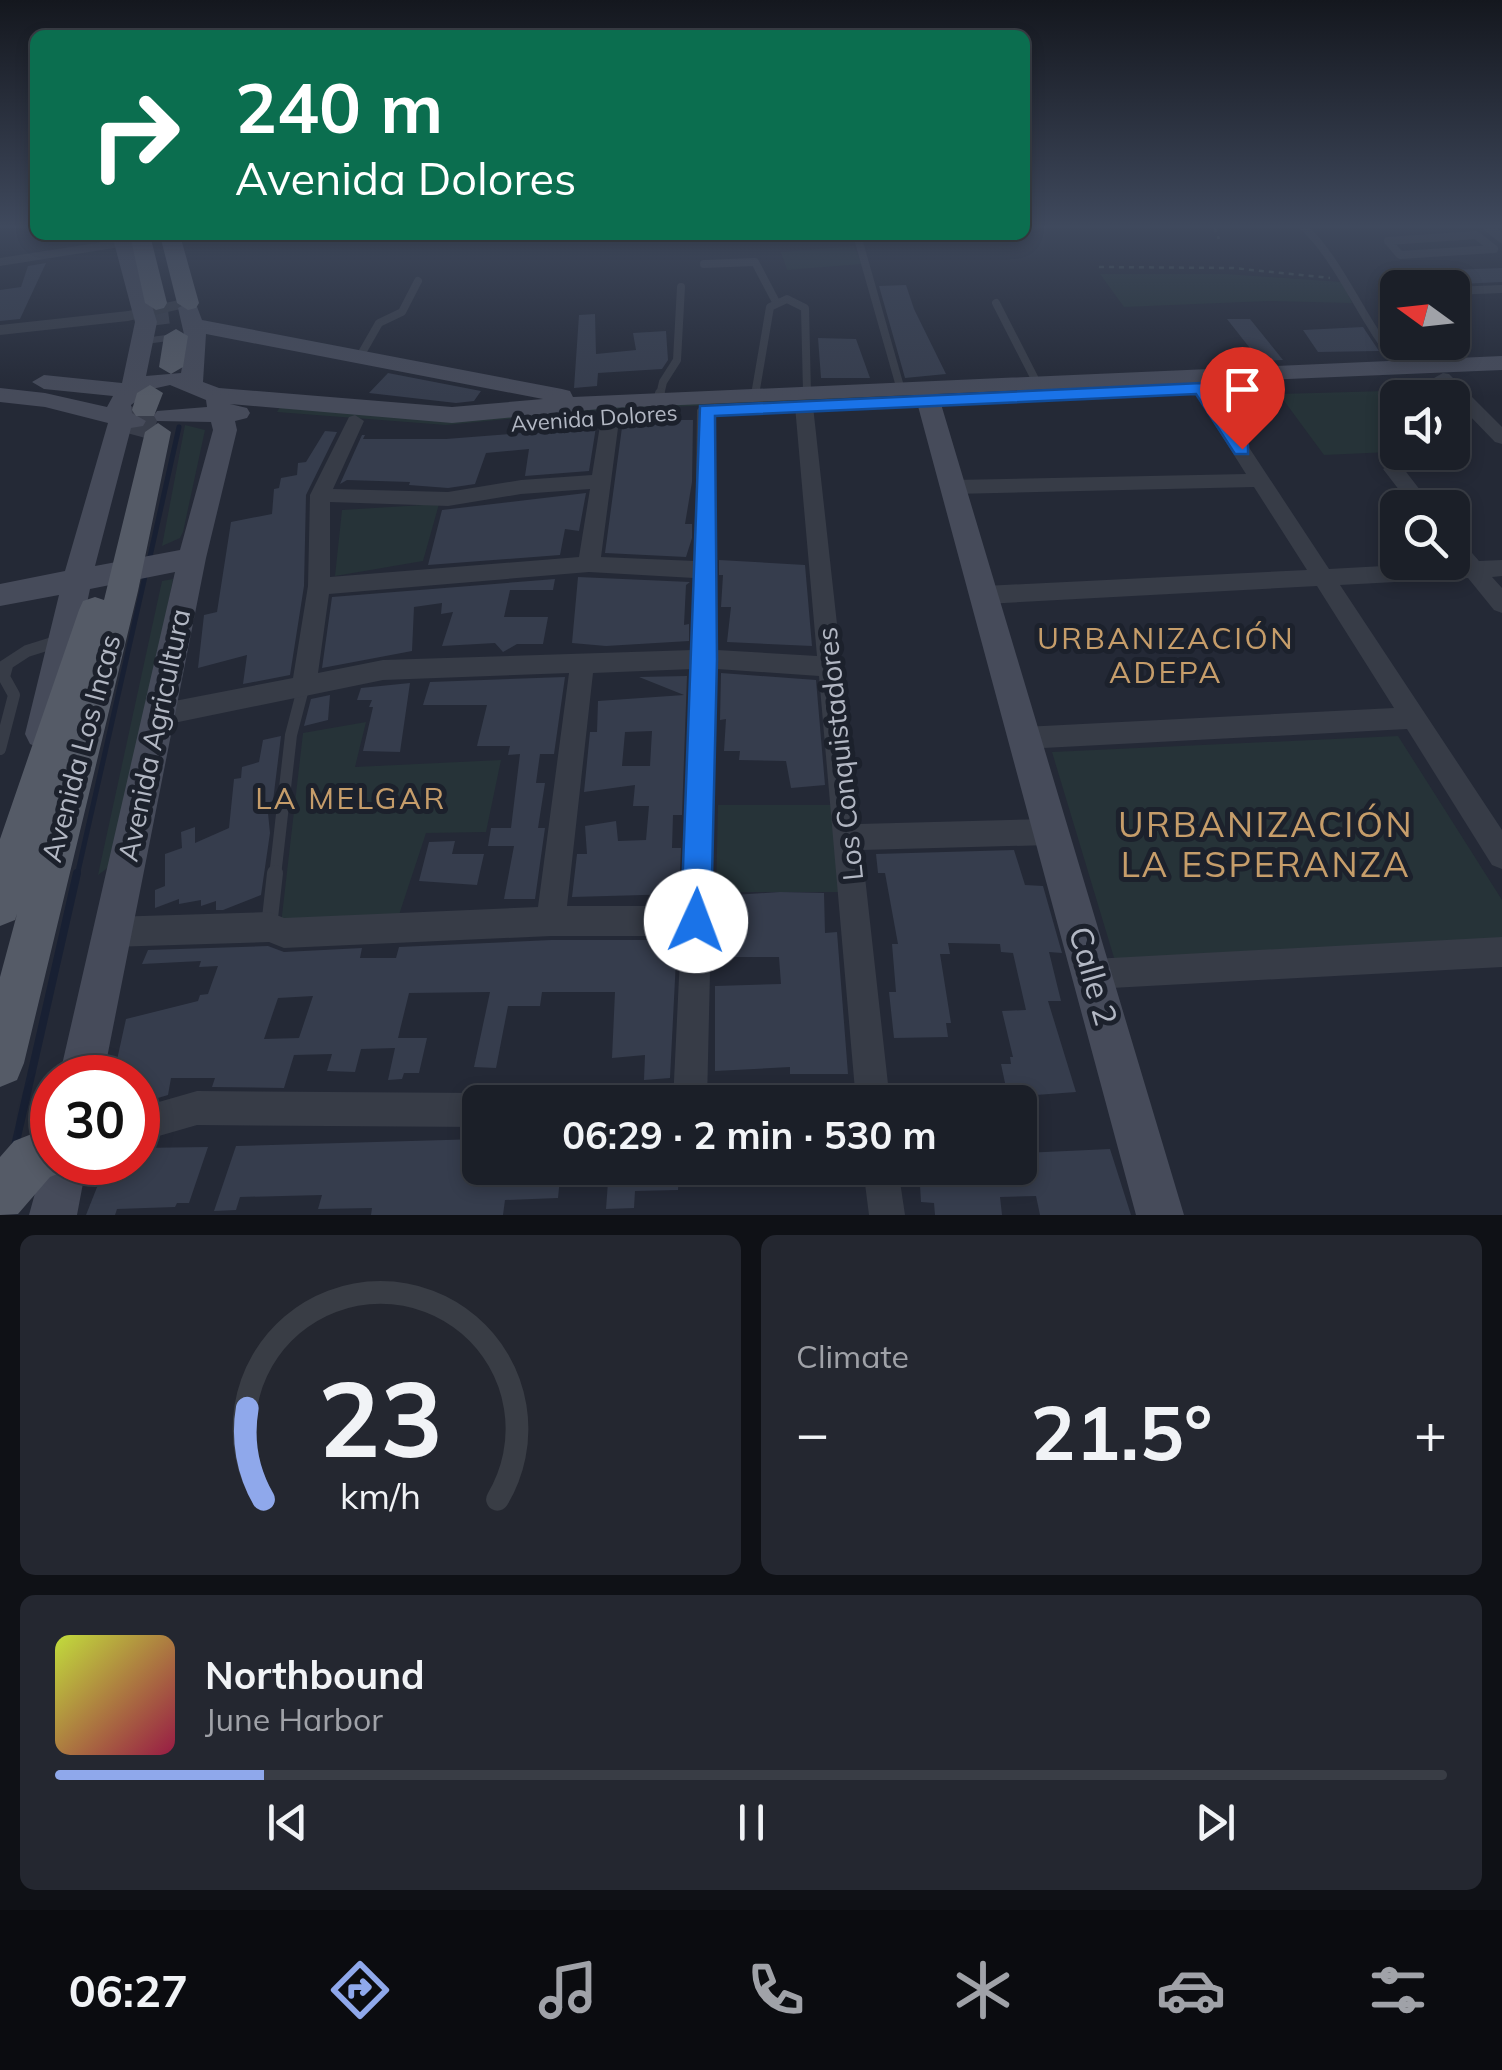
<!DOCTYPE html>
<html lang="en">
<head>
<meta charset="utf-8">
<style>
  body { margin:0; font-family:Mulish,sans-serif; background:#242730; color:#f1f3f6; height:100vh; display:flex; flex-direction:column; font-size:38px; white-space:nowrap }
  * { box-sizing:border-box; margin:0 }
  p { font-size:32px; color:#a0a2a8 }
  .icon { flex:none; width:55px; height:55px; fill:none; stroke:currentColor; stroke-width:2; stroke-linecap:round; stroke-linejoin:round }
  .map { position:relative; height:1215px; overflow:hidden }
  .drawer { display:flex; flex-direction:column; gap:20px; padding:20px; background:#0f1116; flex:1 }
  .drawer>* { flex:none }
  .guide { position:absolute; left:30px; top:30px; width:1000px; height:210px; border-radius:15px; box-shadow:0 5px 15px #0003,0 0 0 2px #393d45; background:#0b6e4f; color:#fff; overflow:hidden }
  .needle { width:65px; rotate:285deg }
  .buttons { position:absolute; left:1380px; top:270px; display:grid; gap:20px }
  .buttons a { display:grid; place-items:center; width:90px; height:90px; border-radius:15px; background:#1b1f28; box-shadow:0 5px 15px #0003,0 0 0 2px #393d45; font-size:50px }
  .speed { position:absolute; left:30px; top:1055px; display:flex; gap:20px; font-size:50px; font-weight:700; text-align:center }
  .speed>* { display:grid; place-content:center; width:130px; height:130px; border-radius:50%; background:#1b1f28; box-shadow:0 5px 15px #0003,0 0 0 2px #393d45; line-height:1 }
  .speed .limit { border:15px solid #d22; background:#fff; color:#111 }
  .pin { position:absolute; display:grid; place-items:center; width:85px; height:85px; color:#fff; margin:-102px -42px; border-radius:50% 50% 50% 0; rotate:-45deg; box-shadow:0 0 10px #0007 }
  .pin .icon { rotate:45deg }
  .me { position:absolute; width:110px; margin:-55px; rotate:2deg; stroke-linejoin:round; filter:drop-shadow(0 0 8px #0008) }
  .turn { display:flex; align-items:center; gap:35px; height:210px; padding:0 40px; font-size:45px }
  .turn .icon { width:130px; height:130px; stroke-width:2.5 }
  .turn b { display:block; font-size:70px; line-height:85px }
  .big { font-size:75px; font-weight:700; line-height:1.1 }
  .drawer .card { flex:1; display:flex; flex-direction:column; justify-content:center; gap:15px; min-width:0; padding:0 35px; border-radius:15px; background:#242730 }
  .drawer .dial { align-items:center; gap:0 }
  .dial svg { height:260px; overflow:visible; fill:none; stroke:#393d45; stroke-width:7; stroke-linecap:round; text-anchor:middle }
  .dial text { fill:#f1f3f6; stroke:none }
  .song { display:flex; align-items:center; gap:30px }
  .cover { width:120px; height:120px; border-radius:15px; background:linear-gradient(135deg,hsl(70 70% 55%),hsl(340 70% 35%)) }
  .played { height:10px; border-radius:5px; background:linear-gradient(90deg,#8fa8eb 15%,#393d45 15%) }
  .keys { display:flex; justify-content:space-around; direction:ltr }
  .heat { display:flex; justify-content:space-between; align-items:center; font-size:55px; direction:ltr }
  .drawer .tiles { flex:1; display:grid; gap:20px; grid-template-columns:1fr 1fr }
  .card:last-child { grid-column:span 2 }
  .trip { position:absolute; left:462px; top:1085px; width:575px; height:100px; border-radius:15px; background:#1b1f28; box-shadow:0 5px 15px #0003,0 0 0 2px #393d45; font-weight:700; line-height:100px; text-align:center }
  .dock { display:flex; height:160px; justify-content:space-around; align-items:center; background:#0b0c10; color:#a0a2a8 }
  .dock .icon { width:70px; height:70px }
  .dock .on { color:#8fa8eb }
  .dock b { font-size:45px; color:#f1f3f6 }
  .map>svg:first-child { display:block }
  .green { fill:#263338 }
  .lines { fill:none; stroke-linecap:round; stroke-linejoin:round }
  .stream-far1 { stroke:#182033; stroke-width:5 }
  .stream { stroke:#182033; stroke-width:8 }
  .building { fill:#363d4d; fill-rule:evenodd }
  .primary-tunnel-far1 { stroke:#393e4b; stroke-width:22; stroke-dasharray:22 11; stroke-linecap:butt }
  .primary-tunnel { stroke:#393e4b; stroke-width:29; stroke-dasharray:29 15; stroke-linecap:butt }
  .path { stroke:#3e4c50; stroke-width:2.5; stroke-dasharray:5 5; stroke-linecap:butt }
  .lane-far3 { stroke:#373c47; stroke-width:8 }
  .lane-far2 { stroke:#373c47; stroke-width:10 }
  .lane-far1 { stroke:#373c47; stroke-width:12 }
  .lane { stroke:#373c47; stroke-width:16 }
  .street { fill:#373c47; fill-rule:evenodd }
  .secondary { fill:#464b5a; fill-rule:evenodd }
  .primary { fill:#555b67; fill-rule:evenodd }
  .route { fill:#1a73e8; stroke:#114b97; stroke-width:2.5 }
  .labels { text-anchor:middle; stroke-width:10; stroke-linejoin:round; paint-order:stroke }
  .far-street-label { font-size:22px; fill:#b2b7c3; stroke:#1c212c }
  .street-label { font-size:28px; fill:#b2b7c3; stroke:#1c212c }
  .neighbourhood-label { font-size:30px; letter-spacing:2.5px; fill:#c69d6a; stroke:#1c212c }
  .near-street-label { font-size:32px; fill:#b2b7c3; stroke:#1c212c }
  .near-neighbourhood-label { font-size:35px; letter-spacing:2.5px; fill:#c69d6a; stroke:#1c212c }
</style>
</head>
<body>
<div class="map">
<svg width="1502" height="1215" viewBox="0 0 1502 1215">
  <rect width="100%" height="100%" fill="#242936"/>
  <path class="green" d="M854,246L862,264L787,270L781,252Z
    M1100,274H1226L1342,282L1352,303L1269,301L1124,307Z
    M1386,391L1397,404V443L1383,444L1390,452L1324,455L1279,394Z
    M915,394L917,398L611,409L446,425L277,412L281,405L450,419L610,405Z
    M185,425L205,430L183,532L180,538L162,546Z
    M439,504L423,561L335,576L342,510Z
    M173,579L117,861L98,875L162,581Z
    M366,722L355,767L501,760L486,832L426,833L397,921L281,924L303,733Z
    M1398,736L1502,900V945L1115,961L1052,752Z
    M718,805H833L839,892H716Z"/>
  <g class="lines">
    <path class="stream-far1" d="M149,561L179,427
      M77,876L146,572"/>
    <path class="stream" d="M15,1146L77,873"/>
  </g>
  <path class="building" d="M46,263L20,319L0,321V290L21,287L28,266Z
    M1502,268V282L1436,285L1420,271Z
    M906,285L914,309L946,374L905,378L879,286Z
    M595,314L596,354L636,350L633,333L666,331L668,360L662,369L598,373L597,386L574,388L579,315Z
    M1227,319H1250L1283,360L1260,361Z
    M1363,327L1379,351L1318,352L1303,330Z
    M818,338L856,339L870,378H821Z
    M388,373L481,391L474,401L456,403L369,393Z
    M623,420H693L692,482L685,524H692V538L686,557L605,553Z
    M596,427L589,471L525,476L529,449L486,453L475,484L448,488L409,485L410,482L347,480L340,484L362,435H365L363,439H446Z
    M325,431L337,432L306,495L304,586L290,675L243,684L247,655L198,668L204,615L217,612L231,522L272,514L274,489L279,488L281,478L297,475L298,463L306,462Z
    M586,493L579,531L565,529L560,555L428,565L442,510Z
    M719,560L805,565L812,646L727,642L731,607H721L723,575H719Z
    M578,577L690,582L686,585L684,625L689,624V641L606,646L572,643Z
    M555,579L553,590H510L504,617H548L543,644H517L503,652L495,643L442,646L453,612L441,614L442,603L414,607L412,651L322,668L332,597Z
    M721,673L816,680L825,785L791,788L786,761L739,760L740,751H724L726,719L720,720Z
    M687,676L682,815H673L672,848H681L679,894L572,897L577,854H587L585,826L616,821L618,841L646,840L649,806H633L635,785L584,792L590,732H597L598,701L684,695L639,677ZM652,731L650,766H622L625,732Z
    M565,677L554,754H540L536,783H545L538,828H545L535,899H504L514,846H488L491,828H511L520,754L508,755L510,746H477L487,705H423L430,682Z
    M410,683L400,752L363,751L373,707H369L372,700H357L361,688Z
    M330,695L328,720L304,726L311,699Z
    M281,736L273,801L267,803L270,833L261,895L223,910H216V901L201,906V900L179,904V899L155,908V890L165,886V854L182,848L181,832L195,827V843L229,828L234,779L241,778L242,767L259,762L263,740Z
    M455,841L452,854H484L477,885L419,881L429,842Z
    M1014,850L1025,885L1043,886L1062,953L1049,952L1061,1001H1048L1076,1092L1008,1097L1001,1064H1011L1010,1057H1013L1002,1011L1026,1010L1013,953L1001,952L1000,944L948,943L950,954H940L951,1023H946L948,1037L894,1038L889,992H896L892,944H898L885,873H878L876,854Z
    M780,892L824,893L825,933L837,932L848,1074H790V1067L715,1071V986L781,984L779,957H731V905H734V895Z
    M551,940H677L670,1078L644,1080L645,1055L612,1058L615,992H542L540,1006H508L496,1068L474,1067L490,992L409,993L398,1038H427L419,1073H404L402,1079L388,1080L395,1048L361,1049L355,1072L327,1071L332,1054L294,1055L284,1088L212,1087L215,1078H171L168,1095L138,1104V1078H113L126,1019L198,1001L200,995L208,994L218,966L199,967L201,961L142,964L148,950L268,946L284,952L362,948L360,958H396L399,947ZM313,996L299,1038L264,1039L278,998Z
    M480,1139V1168H561L558,1198L505,1200L503,1215H371L372,1208L318,1209L322,1195L240,1197L236,1210L214,1211L236,1146Z
    M208,1147L189,1203H177L175,1207L117,1209L115,1215H86L107,1162H138V1148Z
    M1110,1149L1131,1215H1040L1036,1196L1000,1197L1002,1215H935L934,1203L921,1202L919,1168H959L961,1182L1009,1185L1008,1181L1018,1180L1016,1168H1026L1023,1153Z
    M609,1168H679L678,1190L635,1191L634,1208L606,1209Z"/>
  <g class="lines">
    <path class="primary-tunnel-far1" d="M156,303L161,342"/>
    <path class="primary-tunnel" d="M138,436L145,410"/>
    <path class="path" d="M1214,227L1219,239
      M1099,267L1233,268L1330,278"/>
    <path class="lane-far3" d="M1304,227C1345,267 1362,324 1401,366
      M857,235L901,390
      M1388,241L1400,255L1494,249
      M1388,241L1476,235L1494,249
      M704,264L755,262L775,300
      M1452,291L1502,289
      M996,303L1037,383
      M359,358L379,323L402,312L418,281
      M660,395L663,382L677,360L681,287
      M755,395L770,307L787,299L805,308L807,393"/>
    <path class="lane-far2" d="M659,399L660,393"/>
    <path class="lane-far1" d="M4,666L27,651L59,641
      M0,749L14,695L4,677L7,666
      M275,876L291,735L304,685"/>
    <path class="lane" d="M269,927L275,873"/>
    <path class="street" d="M1480,227H1496L1502,233V244Z
      M122,239L129,243L127,246L0,266V258Z
      M188,298L196,303L194,306L128,321L0,335V325L128,311Z
      M1193,371L1202,376L1329,569L1456,562L1452,535L1459,538L1479,561L1502,560V576L1492,577L1502,588V613L1494,610L1468,578L1340,585L1502,830V869L1492,865L1407,729L1024,749L1015,746L1011,738L1015,730L1024,727L1394,708L1317,586L985,604L977,601L974,595L985,586L1307,570L1254,487L953,494L943,487L953,480L1246,474L1184,376Z
      M1443,373L1449,374L1502,427V444L1495,442L1437,382L1434,378Z
      M804,400L813,406L859,824L1049,819L1059,823L1063,832L1059,841L1049,845L862,850L890,1102H856L819,676L717,669L707,1102H673L681,936H551L284,948L269,942L110,947L99,943L95,932L99,921L110,917L269,912L284,918L538,907L569,673L383,680L159,726L150,723L147,715L150,707L159,704L293,678L308,586L310,495L349,417L355,415L364,421L333,489L448,492L521,480L592,475L602,413L611,407L617,409L620,413L601,557L695,561L697,410L700,406H712L717,650L817,656L795,406ZM590,489L579,557L330,577V502L448,506L521,494ZM589,572L694,578L693,650L383,660L318,673L329,594ZM693,669L682,906H567L593,673Z
      M1393,463L1400,464L1434,508H1413L1383,469Z
      M1502,937V967L1093,989L1082,985L1078,974L1082,963L1093,959Z
      M197,1091L480,1093L494,1102H480V1127L197,1125L138,1142V1108Z
      M863,1168H898L905,1215H869Z"/>
    <path class="secondary" d="M112,235H130L157,322L146,376L181,373L186,343L178,308L189,302L196,304L202,320L562,389L570,391L573,397L1502,356V370L938,394L1184,1215H1136L915,395L610,408L452,423L230,404L247,408L250,413L247,418L235,421L237,430L206,558L103,1078H59L175,572L90,589L59,734L54,744L42,749L30,744L25,734L59,595L0,606V584L65,571L108,423L45,407L0,402V388L45,393L107,407L113,396L44,389L32,382L44,375L122,383L135,322ZM206,334L543,399L452,407L219,388L203,382ZM170,385L206,400L207,407L157,411L154,416L157,421L211,422L213,430L180,550L95,566L131,428L143,426L146,421L132,413L131,405L152,389Z
      M52,1143V1162H87L77,1215H29L48,1146Z"/>
    <path class="primary" d="M130,235H150L167,303L164,308L156,310L145,303Z
      M160,235H180L199,303L196,308L188,310L177,303Z
      M176,329L188,336L183,367L171,374L159,367L164,336Z
      M150,385L163,393L154,416H136L132,410L137,393Z
      M158,423L171,432L138,591L24,1063L17,1080L0,1087V977L17,914L15,920L0,926V839L79,610L83,601L95,597L104,600L145,432Z
      M52,1126V1162H72L70,1169L50,1177L18,1214L0,1215V1157L14,1141Z"/>
  </g>
  <linearGradient id="sky" x2="0" y2="1"><stop stop-color="#14171e"/><stop offset="0.57" stop-color="#3f495d"/><stop offset="1" stop-color="#3f495d" stop-opacity="0"/></linearGradient>
  <rect width="1502" height="397" fill="url(#sky)"/>
  <path class="route" d="M1202,383L1208,384L1248,445V454H1235L1196,394L715,416L717,659L711,921L707,931L696,936L686,931L681,921L700,406Z"/>
  <g class="labels">
    <g class="far-street-label">
      <text transform="translate(594 418) rotate(-4)" y="8">Avenida Dolores</text>
    </g>
    <g class="street-label">
      <text transform="translate(154 735) rotate(-78)" y="10">Avenida Agricultura</text>
      <text transform="translate(81 748) rotate(-75)" y="10">Avenida Los Incas</text>
      <text transform="translate(840 754) rotate(-96)" y="10">Los Conquistadores</text>
    </g>
    <g class="neighbourhood-label">
      <text x="1166" y="649">URBANIZACIÓN<tspan x="1166" dy="34">ADEPA</tspan></text>
      <text x="351" y="809">LA MELGAR</text>
    </g>
    <g class="near-street-label">
      <text transform="translate(1093 976) rotate(74)" y="11">Calle 2</text>
    </g>
    <g class="near-neighbourhood-label">
      <text x="1266" y="837">URBANIZACIÓN<tspan x="1266" dy="40">LA ESPERANZA</tspan></text>
    </g>
  </g>
</svg>
<div class="buttons">
<a><svg class="needle" viewBox="-14 -14 28 28"><path d="M0-13l5 13h-10z" fill="#e53935"/><path d="M0 13l5-13h-10z" fill="#a0a2a8"/></svg></a>
<a><svg class="icon" aria-label="sound" viewBox="0 0 24 24"><path d="M4 9h4l5-4v14l-5-4H4zM17 9q2 3 0 6"/></svg></a>
<a><svg class="icon" aria-label="search" viewBox="0 0 24 24"><circle cx="10" cy="10" r="6"/><path d="M15 15l6 6"/></svg></a>
</div>
<div class="speed"><div class="limit">30</div></div>
<div class="pin" style="left:1242px;top:449px;background:#d93025"><svg class="icon" aria-label="arrive" viewBox="0 0 24 24"><path d="M6 21V4h12l-3 4 3 4H6"/></svg></div>
<svg class="me" style="left:696px;top:921px" viewBox="-20 -20 40 40"><circle r="19" fill="#fff"/><path d="M0-13L10 11 0 6-10 11z" fill="#1a73e8"/></svg>
<div class="trip">06:29 · 2 min · 530 m</div>
<div class="guide">
<div class="turn"><svg class="icon" aria-label="right" viewBox="0 0 24 24"><path d="M7 20v-9h11M14 6l5 5-5 5"/></svg><div><b>240 m</b>Avenida Dolores</div></div>
</div>
</div>
<section class="drawer">
<div class="tiles">
<div class="card dial"><svg viewBox="0 0 100 80">
<path d="M14 69A42 42 0 1 1 86 69"/>
<path d="M14 69A42 42 0 0 1 9 41" stroke="#8fa8eb"/>
<text x="50" y="56" font-size="32" font-weight="700">23</text>
<text x="50" y="72" font-size="11">km/h</text>
</svg></div>
<div class="card"><p>Climate</p>
<div class="heat"><a>−</a><b class="big">21.5°</b><a>+</a></div>
</div>
<div class="card">
<div class="song"><i class="cover"></i><div><b>Northbound</b><p>June Harbor</p></div></div>
<div class="played"></div>
<div class="keys"><svg class="icon" aria-label="previous" viewBox="0 0 24 24"><path d="M18 5L8 12l10 7zM5 5v14"/></svg><svg class="icon" aria-label="pause" viewBox="0 0 24 24"><path d="M8 5v14M16 5v14"/></svg><svg class="icon" aria-label="next" viewBox="0 0 24 24"><path d="M6 5l10 7-10 7zM19 5v14"/></svg></div>
</div>
</div>
</section>
<nav class="dock">
<b>06:27</b>
<svg class="icon on" aria-label="directions" viewBox="0 0 24 24"><path d="M12 3l9 9-9 9-9-9zM9 14v-3h6M13 9l2 2-2 2"/></svg>
<svg class="icon" aria-label="music" viewBox="0 0 24 24"><path d="M9 18V5l10-2v13"/><circle cx="6" cy="18" r="3"/><circle cx="16" cy="16" r="3"/></svg>
<svg class="icon" aria-label="phone" viewBox="0 0 24 24"><path d="M5 4h4l2 5-3 2q2 4 5 5l2-3 5 2v4C11 20 4 13 5 4z"/></svg>
<svg class="icon" aria-label="climate" viewBox="0 0 24 24"><path d="M12 3v18M4 7l16 10M4 17L20 7"/></svg>
<svg class="icon" aria-label="car" viewBox="0 0 24 24"><path d="M5 17H2v-5l4-1 3-4h7l3 4 3 1v5h-3M9 17h6M6 11h13"/><circle cx="7" cy="17" r="2"/><circle cx="17" cy="17" r="2"/></svg>
<svg class="icon" aria-label="filters" viewBox="0 0 24 24"><path d="M4 7h16M4 17h16"/><circle cx="9" cy="7" r="2"/><circle cx="15" cy="17" r="2"/></svg>
</nav>
</body>
</html>
